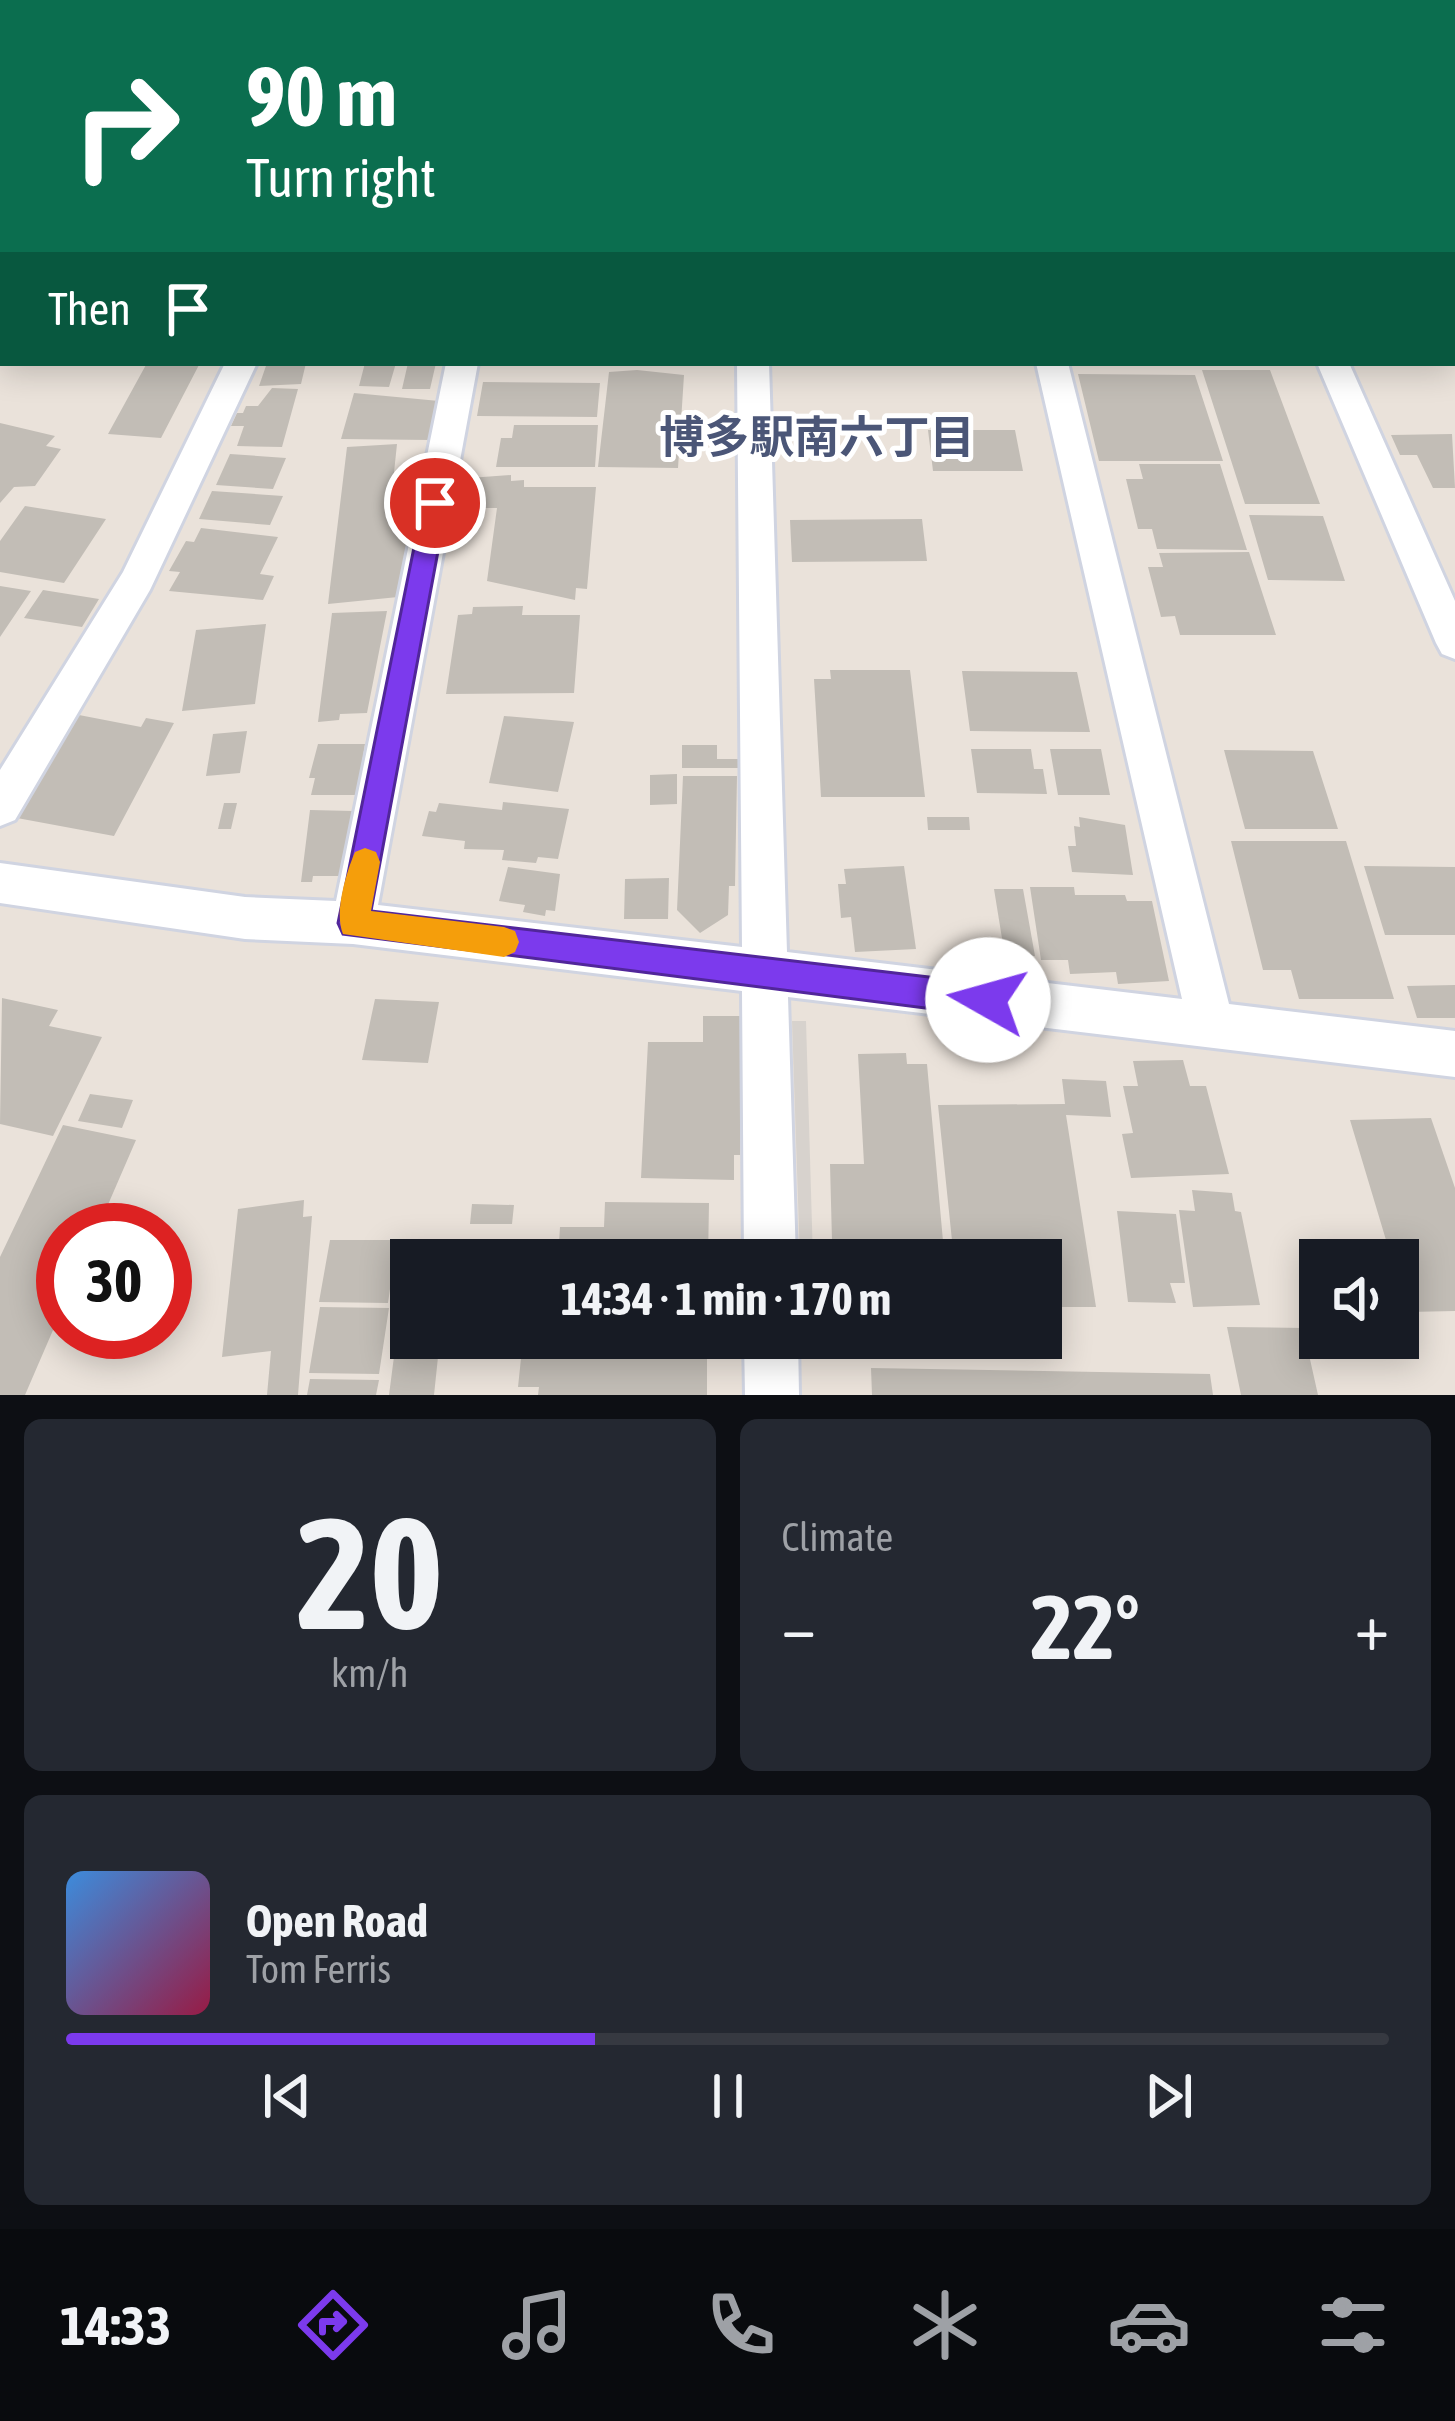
<!DOCTYPE html>
<html lang="en">
<head>
<meta charset="utf-8">
<style>
  body { margin:0; font-family:"Asap Condensed","Noto Sans JP",sans-serif; background:#242831; color:#f1f3f6; height:100vh; display:flex; flex-direction:column; font-size:45px; white-space:nowrap }
  * { box-sizing:border-box; margin:0 }
  p { font-size:39px; color:#9ea1a6 }
  .icon { flex:none; width:66px; height:66px; fill:none; stroke:currentColor; stroke-width:2; stroke-linecap:round; stroke-linejoin:round }
  .map { position:relative; height:1395px; overflow:hidden }
  .side { display:flex; flex-direction:column; gap:24px; padding:24px; background:#0d0f14; flex:1 }
  .side>* { flex:none }
  .banner { position:absolute; left:0px; top:0px; width:1455px; height:366px; box-shadow:0 6px 30px #0003; background:#0b6e4f; color:#fff; overflow:hidden }
  .tools { position:absolute; left:1299px; top:1239px; display:grid; gap:24px }
  .tools a { display:grid; place-items:center; width:120px; height:120px; border-radius:0px; background:#171b24; box-shadow:0 6px 30px #0003; font-size:60px }
  .speed { position:absolute; left:36px; top:1203px; display:flex; gap:24px; font-size:60px; font-weight:700; text-align:center }
  .speed>* { display:grid; place-content:center; width:156px; height:156px; border-radius:50%; background:#171b24; box-shadow:0 6px 30px #0003; line-height:1 }
  .speed .limit { border:18px solid #d22; background:#fff; color:#111 }
  .pin { position:absolute; display:grid; place-items:center; width:102px; height:102px; color:#fff; margin:-51px; border:6px solid #fff; border-radius:50%; box-shadow:0 3px 12px #0007 }
  .me { position:absolute; width:132px; margin:-66px; rotate:277deg; stroke-linejoin:round; filter:drop-shadow(0 0 9px #0008) }
  .turn { display:flex; align-items:center; gap:42px; height:252px; padding:0 48px; font-size:54px }
  .turn .icon { width:156px; height:156px; stroke-width:2.5 }
  .turn b { display:block; font-size:84px; line-height:102px }
  .then { display:flex; align-items:center; height:114px; padding:0 48px; background:#0003; gap:24px; font-size:45px }
  .big { font-size:90px; font-weight:700; line-height:1.1 }
  .side .tile { flex:1; display:flex; flex-direction:column; justify-content:center; gap:18px; min-width:0; padding:0 42px; border-radius:18px; background:#242831 }
  .side .dial { align-items:center; gap:0 }
  .dial b { font-size:156px; line-height:1 }
  .song { display:flex; align-items:center; gap:36px }
  .cover { width:144px; height:144px; border-radius:18px; background:linear-gradient(135deg,hsl(210 70% 55%),hsl(340 70% 35%)) }
  .played { height:12px; border-radius:6px; background:linear-gradient(90deg,#7c3aed 40%,#363941 40%) }
  .keys { display:flex; justify-content:space-around; direction:ltr }
  .heat { display:flex; justify-content:space-between; align-items:center; font-size:66px; direction:ltr }
  .side .tiles { flex:1; display:grid; gap:24px; grid-template-columns:1fr 1fr }
  .tile:last-child { grid-column:span 2 }
  .trip { position:absolute; left:390px; top:1239px; width:672px; height:120px; border-radius:0px; background:#171b24; box-shadow:0 6px 30px #0003; font-weight:700; line-height:120px; text-align:center }
  .tabs { display:flex; height:192px; justify-content:space-around; align-items:center; background:#090b0e; color:#9ea1a6 }
  .tabs .icon { width:84px; height:84px }
  .tabs .current { color:#7c3aed }
  .tabs b { font-size:54px; color:#f1f3f6 }
  .map>svg:first-child { display:block }
  .plaza { fill:#d7d2cd }
  .building { fill:#c2bdb6 }
  .lines { fill:none; stroke-linecap:round; stroke-linejoin:round }
  .minor-casing { stroke:#d0d4e1; stroke-width:6 }
  .tertiary-casing { stroke:#d0d4e1; stroke-width:6 }
  .secondary-casing { stroke:#d0d4e1; stroke-width:60 }
  .minor { fill:#fff; fill-rule:evenodd }
  .tertiary { fill:#fff; fill-rule:evenodd }
  .secondary { stroke:#fff; stroke-width:54 }
  .route { fill:#7c3aed; stroke:#51269a; stroke-width:3 }
  .slow { fill:#f59e0b }
  .labels { text-anchor:middle; stroke-width:10; stroke-linejoin:round; paint-order:stroke }
  .neighbourhood-label { font-size:45px; font-weight:bold; fill:#4b5677; stroke:#fff }
</style>
</head>
<body>
<div class="map">
<svg width="1455" height="1395" viewBox="0 0 1455 1395">
  <rect width="100%" height="100%" fill="#eae2da"/>
  <path class="plaza" d="M792,1021H806L813,1260H800Z"/>
  <path class="building" d="M147,363H200L161,438L108,434Z
    M267,363H306L301,384L259,386Z
    M365,363H396L389,387L359,386Z
    M408,363H436L430,389H402Z
    M637,370L684,375L678,468L598,467L609,372Z
    M1202,370H1270L1320,504H1245Z
    M1078,374L1195,375L1223,461H1099Z
    M483,382L600,383L597,417L477,416Z
    M272,388L298,389L282,447L237,446L244,426H231L237,413H243L246,406H258Z
    M354,393L439,401L430,440L341,439Z
    M0,423L55,436L46,446L61,449L35,486L14,487L0,503Z
    M514,425H598L595,467H496L501,438H512Z
    M928,430H1015L1023,471H933Z
    M1452,434L1455,488H1433L1417,455H1400L1391,435Z
    M397,444L393,482L421,481L398,597L328,604L347,447Z
    M230,454L286,458L273,489L216,485Z
    M1139,464H1220L1247,550L1157,549L1152,529H1138L1126,479H1143Z
    M511,475V481L524,480V487H596L587,589L576,588L575,600L487,581L497,508H464L469,478Z
    M212,491L283,496L270,525L199,519Z
    M25,506L106,519L64,583L0,572V541Z
    M1249,515L1323,516L1345,581L1268,580Z
    M922,519L927,561L792,562L790,520Z
    M201,528L278,537L260,574L274,576L263,600L169,591L180,572L169,571L186,541L194,542Z
    M1249,552L1276,635H1180L1175,616L1161,617L1148,567H1163L1159,553Z
    M0,586L31,591L0,637Z
    M43,590L99,599L82,627L24,618Z
    M523,606L522,615H580L574,693L446,694L458,615L472,614L473,607Z
    M387,611L367,713L340,714L339,720L318,722L332,613Z
    M266,624L255,704L182,711L196,630Z
    M830,670H910L925,797H821L814,679H831Z
    M962,671L1077,672L1090,732L970,731Z
    M79,715L141,727L146,718L174,723L114,836L17,818Z
    M504,716L574,722L558,792L489,783Z
    M247,731L240,773L206,776L213,734Z
    M318,744H365L357,795H311L315,778H309Z
    M682,745H717V759H739V768H682Z
    M971,749H1031L1034,769H1043L1047,794L977,793Z
    M1050,749H1101L1110,795H1058Z
    M1224,750L1313,751L1338,829H1245Z
    M677,774V804L650,805V775Z
    M683,776H737L735,886H729L728,915L700,933L677,910Z
    M503,802L569,809L558,859L538,857L536,863L502,860L504,850L464,849L465,841L422,836L429,811L436,812L439,803L502,810Z
    M224,803H237L231,829H218Z
    M310,810L353,811L339,876H313L312,882H301Z
    M927,817H969L970,830H928Z
    M1079,817L1125,825L1133,875L1072,872L1068,846H1076L1074,826L1080,827Z
    M1231,841H1346L1394,999H1299L1291,970H1263Z
    M904,866L916,949L855,952L851,917L841,918L838,884H846L844,869Z
    M1364,866L1455,867V935H1385Z
    M508,867L560,874L555,911L546,910L545,916L523,912L525,905L499,901Z
    M669,878L668,919H624L625,879Z
    M1030,887H1074L1075,895H1125L1127,901H1152L1169,981L1118,984L1116,972L1070,974L1068,960H1041Z
    M994,889H1023L1035,956L1005,957Z
    M1455,985V1018H1417L1407,986Z
    M2,998L58,1010L49,1026L102,1037L53,1136L0,1124Z
    M375,999L439,1002L428,1063L362,1060Z
    M703,1016H741L740,1155H734V1180L641,1178L648,1042H703Z
    M906,1053L907,1064H927L943,1241H832L830,1164H864L858,1054Z
    M1183,1060L1190,1086H1206L1229,1174L1131,1178L1122,1134L1133,1133L1123,1086H1138L1133,1061Z
    M1062,1079L1106,1081L1111,1117L1066,1115L1096,1307H1041V1260H954L938,1105L1065,1104Z
    M90,1094L133,1100L122,1128L78,1121Z
    M1431,1118L1455,1188V1311L1408,1312L1398,1260H1392L1350,1120Z
    M63,1125L136,1140L97,1230H63V1307L25,1395H0V1257Z
    M1192,1190L1232,1193L1235,1211L1241,1212L1260,1305L1193,1307L1179,1210L1195,1211Z
    M304,1200L303,1217L312,1216L298,1395H267L271,1351L222,1357L238,1209Z
    M605,1202L709,1203L708,1260H558L560,1227H604Z
    M472,1204L514,1205L512,1224H470Z
    M1117,1211L1176,1214L1185,1283H1170L1176,1303L1128,1302Z
    M330,1240H397L388,1303L319,1302Z
    M406,1264H411V1338H440L434,1395H389Z
    M320,1307L389,1308L379,1374L309,1373Z
    M1227,1327L1303,1328L1318,1395H1241Z
    M552,1338H707V1395H538L539,1387H518L522,1349H551Z
    M871,1368L1210,1374L1213,1395H872Z
    M310,1379L379,1380L376,1395H307Z"/>
  <g class="lines">
    <defs>
      <path id="minor" d="M338,0H363L336,3Z
        M738,0H762V3H738Z
        M952,0H976L977,3H953Z
        M1170,0H1194L1195,3H1171Z
        M1455,2V16H1452V3H1448Z
        M3,335V359L0,360V336Z
        M225,363H257L150,590L15,820L0,826V770L123,572Z
        M446,363H478L378,905L742,947L737,363H769L787,952L1182,999L1036,363H1068L1229,1004L1455,1031V1077L788,997L796,1260H744L742,991L353,944L245,939L0,903V863L245,897L336,901Z
        M1317,363H1349L1455,601V659L1442,654L1436,643Z
        M744,1338H798L799,1395H745Z"/>
      <path id="tertiary" d="M486,0H618L620,3H488Z
        M1406,0H1434L1435,3H1407Z
        M1452,40L1455,41V63L1452,62Z
        M0,270H3V294H0Z
        M1452,333H1455V359H1452Z"/>
      <path id="secondary" d="M91,3L95,0
        M0,81L3,78"/>
    </defs>
    <use href="#minor" class="minor-casing"/>
    <use href="#tertiary" class="tertiary-casing"/>
    <use href="#secondary" class="secondary-casing"/>
    <use href="#minor" class="minor"/>
    <use href="#tertiary" class="tertiary"/>
    <use href="#secondary" class="secondary"/>
  </g>
  <path class="route" d="M435,494L447,503L371,911L988,984L1000,989L1005,1000L1000,1011L988,1016L343,934L338,923L423,503Z"/>
  <path class="slow" d="M365,848L376,852L380,862L371,911L504,927L515,931L519,942L515,952L504,957L343,934C334,913 346,873 355,852Z"/>
  <g class="labels">
    <g class="neighbourhood-label">
      <text x="817" y="453">博多駅南六丁目</text>
    </g>
  </g>
</svg>
<div class="tools">
<a><svg class="icon" aria-label="sound" viewBox="0 0 24 24"><path d="M4 9h4l5-4v14l-5-4H4zM17 9q2 3 0 6"/></svg></a>
</div>
<div class="speed"><div class="limit">30</div></div>
<div class="pin" style="left:435px;top:503px;background:#d93025"><svg class="icon" aria-label="arrive" viewBox="0 0 24 24"><path d="M6 21V4h12l-3 4 3 4H6"/></svg></div>
<svg class="me" style="left:988px;top:1000px" viewBox="-20 -20 40 40"><circle r="19" fill="#fff"/><path d="M0-13L10 11 0 6-10 11z" fill="#7c3aed"/></svg>
<div class="trip">14:34 · 1 min · 170 m</div>
<div class="banner">
<div class="turn"><svg class="icon" aria-label="right" viewBox="0 0 24 24"><path d="M7 20v-9h11M14 6l5 5-5 5"/></svg><div><b>90 m</b>Turn right</div></div>
<div class="then">Then<svg class="icon" aria-label="arrive" viewBox="0 0 24 24"><path d="M6 21V4h12l-3 4 3 4H6"/></svg></div>
</div>
</div>
<section class="side">
<div class="tiles">
<div class="tile dial"><b>20</b><p>km/h</p></div>
<div class="tile"><p>Climate</p>
<div class="heat"><a>−</a><b class="big">22°</b><a>+</a></div>
</div>
<div class="tile">
<div class="song"><i class="cover"></i><div><b>Open Road</b><p>Tom Ferris</p></div></div>
<div class="played"></div>
<div class="keys"><svg class="icon" aria-label="previous" viewBox="0 0 24 24"><path d="M18 5L8 12l10 7zM5 5v14"/></svg><svg class="icon" aria-label="pause" viewBox="0 0 24 24"><path d="M8 5v14M16 5v14"/></svg><svg class="icon" aria-label="next" viewBox="0 0 24 24"><path d="M6 5l10 7-10 7zM19 5v14"/></svg></div>
</div>
</div>
</section>
<nav class="tabs">
<b>14:33</b>
<svg class="icon current" aria-label="directions" viewBox="0 0 24 24"><path d="M12 3l9 9-9 9-9-9zM9 14v-3h6M13 9l2 2-2 2"/></svg>
<svg class="icon" aria-label="music" viewBox="0 0 24 24"><path d="M9 18V5l10-2v13"/><circle cx="6" cy="18" r="3"/><circle cx="16" cy="16" r="3"/></svg>
<svg class="icon" aria-label="phone" viewBox="0 0 24 24"><path d="M5 4h4l2 5-3 2q2 4 5 5l2-3 5 2v4C11 20 4 13 5 4z"/></svg>
<svg class="icon" aria-label="climate" viewBox="0 0 24 24"><path d="M12 3v18M4 7l16 10M4 17L20 7"/></svg>
<svg class="icon" aria-label="car" viewBox="0 0 24 24"><path d="M5 17H2v-5l4-1 3-4h7l3 4 3 1v5h-3M9 17h6M6 11h13"/><circle cx="7" cy="17" r="2"/><circle cx="17" cy="17" r="2"/></svg>
<svg class="icon" aria-label="filters" viewBox="0 0 24 24"><path d="M4 7h16M4 17h16"/><circle cx="9" cy="7" r="2"/><circle cx="15" cy="17" r="2"/></svg>
</nav>
</body>
</html>
